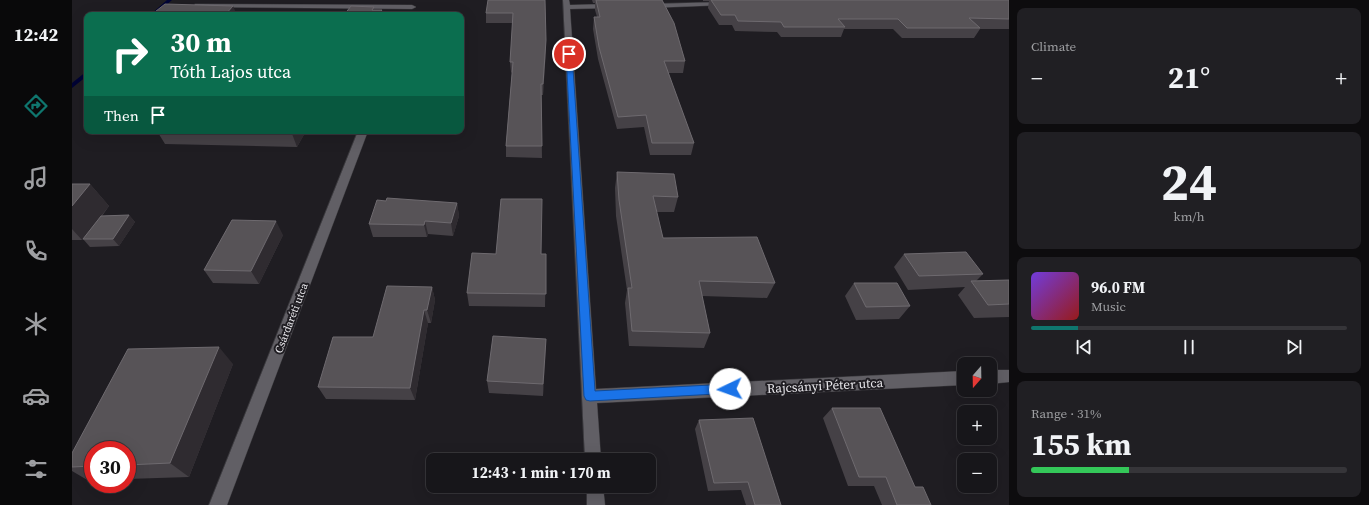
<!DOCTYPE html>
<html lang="en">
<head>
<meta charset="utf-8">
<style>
  body { margin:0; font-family:"Source Serif 4",serif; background:#201f23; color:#f1f3f6; height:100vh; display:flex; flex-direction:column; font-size:15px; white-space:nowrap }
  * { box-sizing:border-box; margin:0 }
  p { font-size:13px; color:#9e9fa2 }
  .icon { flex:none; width:22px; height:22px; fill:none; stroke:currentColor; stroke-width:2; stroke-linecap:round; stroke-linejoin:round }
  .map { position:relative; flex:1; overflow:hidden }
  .sheet { display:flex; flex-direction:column; gap:8px; padding:8px; background:#0d0c0e; width:360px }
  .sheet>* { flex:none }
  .top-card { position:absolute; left:12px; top:12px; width:380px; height:122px; border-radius:8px; box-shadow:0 4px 16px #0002,0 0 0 1px #363539; background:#0b6e4f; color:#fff; overflow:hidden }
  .needle { width:26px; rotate:200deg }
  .controls { position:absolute; left:885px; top:357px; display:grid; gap:8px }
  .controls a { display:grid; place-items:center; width:40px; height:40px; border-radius:8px; background:#17161a; box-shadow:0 4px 16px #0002,0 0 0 1px #363539; font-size:20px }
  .speed { position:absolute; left:12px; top:441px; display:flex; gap:8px; font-size:20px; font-weight:700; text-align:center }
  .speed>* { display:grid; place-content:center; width:52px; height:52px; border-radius:50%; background:#17161a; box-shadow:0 4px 16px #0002,0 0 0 1px #363539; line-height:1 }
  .speed .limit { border:6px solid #d22; background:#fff; color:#111 }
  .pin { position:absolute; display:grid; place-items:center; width:34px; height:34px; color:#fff; margin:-17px; border:2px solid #fff; border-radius:50%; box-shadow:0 1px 4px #0007 }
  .me { position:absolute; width:44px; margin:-22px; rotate:267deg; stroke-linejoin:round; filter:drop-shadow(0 0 3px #0008) }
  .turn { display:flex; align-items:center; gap:14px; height:84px; padding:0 20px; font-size:18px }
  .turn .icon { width:52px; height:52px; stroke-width:2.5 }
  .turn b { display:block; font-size:28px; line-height:34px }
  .then { display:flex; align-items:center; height:38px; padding:0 20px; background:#0003; gap:8px; font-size:15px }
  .big { font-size:30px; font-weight:700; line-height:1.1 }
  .sheet .card { flex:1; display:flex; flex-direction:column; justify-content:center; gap:6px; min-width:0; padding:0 14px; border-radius:8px; background:#201f23 }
  .sheet .dial { align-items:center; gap:0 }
  .dial b { font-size:52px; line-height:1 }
  .song { display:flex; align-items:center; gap:12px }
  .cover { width:48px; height:48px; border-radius:6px; background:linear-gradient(135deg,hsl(260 70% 55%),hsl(0 70% 35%)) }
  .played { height:4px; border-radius:2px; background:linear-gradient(90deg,#0f766e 15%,#363539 15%) }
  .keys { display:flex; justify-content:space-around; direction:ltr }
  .heat { display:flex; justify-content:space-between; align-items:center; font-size:22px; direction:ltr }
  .charge { height:6px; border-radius:3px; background:linear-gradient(90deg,#34c759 31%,#363539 0) }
  .trip { position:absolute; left:354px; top:453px; width:230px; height:40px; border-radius:8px; background:#17161a; box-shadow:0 4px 16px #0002,0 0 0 1px #363539; font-weight:700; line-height:40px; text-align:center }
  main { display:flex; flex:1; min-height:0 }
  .tabs { display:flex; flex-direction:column; width:72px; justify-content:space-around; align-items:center; background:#09090a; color:#9e9fa2 }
  .tabs .icon { width:28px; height:28px }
  .tabs .on { color:#0f766e }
  .tabs b { font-size:18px; color:#f1f3f6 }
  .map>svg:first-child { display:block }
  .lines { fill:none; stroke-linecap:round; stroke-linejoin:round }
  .stream { fill:#000334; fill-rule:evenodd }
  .minor-casing { stroke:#3a393d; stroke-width:1 }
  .minor { fill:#615f65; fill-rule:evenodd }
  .wall { fill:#454146 }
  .shaded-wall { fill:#2f2b30 }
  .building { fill:#575357; stroke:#6e6a6f }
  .route { fill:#1a73e8; stroke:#114b97 }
  .labels { text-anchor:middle; stroke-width:4; stroke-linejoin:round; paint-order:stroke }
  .street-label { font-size:11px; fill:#e9e8ec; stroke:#1f1d22 }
  .near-street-label { font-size:13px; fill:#e9e8ec; stroke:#1f1d22 }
</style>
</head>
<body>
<main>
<nav class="tabs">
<b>12:42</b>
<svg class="icon on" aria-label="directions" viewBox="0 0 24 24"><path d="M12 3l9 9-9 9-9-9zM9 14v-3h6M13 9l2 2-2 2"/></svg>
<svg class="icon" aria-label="music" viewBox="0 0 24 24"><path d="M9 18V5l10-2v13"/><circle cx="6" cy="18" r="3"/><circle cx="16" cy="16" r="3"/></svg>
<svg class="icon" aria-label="phone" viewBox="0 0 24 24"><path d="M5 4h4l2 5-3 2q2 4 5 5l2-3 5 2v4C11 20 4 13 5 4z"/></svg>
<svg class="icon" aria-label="climate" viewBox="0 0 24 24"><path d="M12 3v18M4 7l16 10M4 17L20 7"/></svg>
<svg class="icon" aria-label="car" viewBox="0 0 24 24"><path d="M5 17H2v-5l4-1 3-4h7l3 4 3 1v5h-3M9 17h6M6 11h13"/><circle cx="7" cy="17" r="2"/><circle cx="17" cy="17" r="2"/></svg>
<svg class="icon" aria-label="filters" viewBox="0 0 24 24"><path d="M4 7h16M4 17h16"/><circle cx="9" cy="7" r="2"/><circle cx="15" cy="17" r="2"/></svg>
</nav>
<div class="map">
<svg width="937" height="505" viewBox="0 0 937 505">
  <rect width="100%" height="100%" fill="#1f1d22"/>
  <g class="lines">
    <path class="stream" d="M95,0H100L83,15H78Z
      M15,71V76L0,88V83Z"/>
    <defs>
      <path id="minor" d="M491,0H497L498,5L538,4L542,6L538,8L498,9L524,389L892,371V385L525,403L529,460H513Z
        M652,2L656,4L654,5L576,8L572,6L576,4Z
        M123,4L340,5L344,7L340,9L125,7L123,6Z
        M286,131H296L155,505H137Z
        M918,370H937V382L918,384Z
        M515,486H531L533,505H515Z"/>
    </defs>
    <use href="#minor" class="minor-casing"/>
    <use href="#minor" class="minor"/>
  </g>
  <path class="wall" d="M473,0L474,50L471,95H469L470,158L434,157V146L440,73L439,72L438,62L441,23H414V13Z
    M520,0H590L613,61L611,73H596L622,143L619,155H578L572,127L545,129L526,59L521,29L522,17H525L523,10V3H521Z
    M631,0H937V29H908L902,38H830L821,29H772L769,37H709L705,32L663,31L660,25H647L636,8L637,1H631Z
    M85,131H234L225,147L93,144Z
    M545,172L606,197L602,212H584L591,238L703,283L695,298L630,296L638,333L632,348L557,346L553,303L555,290L544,216L543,188Z
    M0,184H18L37,206L30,216L57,215L63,222L47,246L18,247L11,239L10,240H0Z
    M385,203L387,216L381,236L356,234L355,237H301L297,224Z
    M211,235L187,284L141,283L132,270Z
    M469,254H474L473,307L397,306L395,293Z
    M832,254L911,274L904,281L937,280V317L902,318L886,295L893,287L836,290L822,267Z
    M782,283L838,306L827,319L784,320L773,296Z
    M360,287L363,300L359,323H356L343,400L254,399L246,387L301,337Z
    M474,339L471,396L417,393L415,381Z
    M161,364L117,477L55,479V450H21V481H17L0,471V453Z
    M760,408L843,487L859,505H810L802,486H776L751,418Z
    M627,420L709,505H674L669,490L636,491L623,429Z"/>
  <path class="shaded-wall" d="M161,6L165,15H153Z
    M310,10L311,15H306Z
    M474,40V50L471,95V84Z
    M219,131H234L225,147Z
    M18,184L37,206L10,240L0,229V206Z
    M385,203L387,216L381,236L379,223Z
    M57,215L63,222L47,246L41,239Z
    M204,221L211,235L187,284L179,271Z
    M353,221L356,234L355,237L352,225Z
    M360,287L363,300L359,323L355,310Z
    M352,310L356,323L343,400L338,388Z
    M474,339V351L471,396V384Z
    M147,347L161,364L117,477L98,463Z"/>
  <path class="building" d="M416,0H473L474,40L471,84H469L470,146H434L441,62H438L441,13H414Z
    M524,0H590L602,23L613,61H592L622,143H580L574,115L546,117L527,47L522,17H528Z
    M639,0H937V19L897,18L908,28H835L826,19H766L773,27H712L709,22L666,21L663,15H649Z
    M93,4L161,6L153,15H79Z
    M279,6L302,7L300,10H310L306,15H272Z
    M545,172L602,174L606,197L581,196L591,238L685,237L703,283L627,281L638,333L560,331L556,288H560L547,200Z
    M0,184H18L0,206Z
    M315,198L385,203L379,223L353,221L352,225L297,224L305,200L314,201Z
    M429,199H470L469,254H474V294L395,293L400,253L424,254Z
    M57,215L41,239H11L29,216Z
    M160,220L204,221L179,271L132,270Z
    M894,252L911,274L847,276L832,254Z
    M937,280V304L916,305L899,281Z
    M782,283H825L838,306L794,307Z
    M315,286L360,287L355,310H352L338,388L246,387L261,337H301Z
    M421,336L474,339L471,384L415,381Z
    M147,347L98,463L55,465V450H21V466L0,467V453L56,349Z
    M760,408H808L843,487H851L859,505H825L814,477H787Z
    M681,418L709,505H683L676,482L642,483L627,420Z"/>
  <path class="route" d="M497,52L500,54L523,391L658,384L662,386L664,389L662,393L518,401L514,400L512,396L494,54Z"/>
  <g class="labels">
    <g class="street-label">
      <text transform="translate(219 318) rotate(-69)" y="4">Csárdaréti utca</text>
    </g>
    <g class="near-street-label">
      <text transform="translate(753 385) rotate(-3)" y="5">Rajcsányi Péter utca</text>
    </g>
  </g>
</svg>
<div class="controls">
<a><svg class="needle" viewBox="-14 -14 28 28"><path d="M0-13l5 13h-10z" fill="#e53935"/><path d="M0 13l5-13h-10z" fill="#9e9fa2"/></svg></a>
<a>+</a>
<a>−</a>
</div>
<div class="speed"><div class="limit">30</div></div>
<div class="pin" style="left:497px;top:54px;background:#d93025"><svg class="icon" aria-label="arrive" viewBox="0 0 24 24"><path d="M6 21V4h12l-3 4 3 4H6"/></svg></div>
<svg class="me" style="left:658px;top:389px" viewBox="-20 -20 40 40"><circle r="19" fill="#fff"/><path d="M0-13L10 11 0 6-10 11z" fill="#1a73e8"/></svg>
<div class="trip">12:43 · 1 min · 170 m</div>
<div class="top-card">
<div class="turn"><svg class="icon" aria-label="right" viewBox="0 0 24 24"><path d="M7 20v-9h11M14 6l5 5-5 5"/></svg><div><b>30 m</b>Tóth Lajos utca</div></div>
<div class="then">Then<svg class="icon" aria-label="arrive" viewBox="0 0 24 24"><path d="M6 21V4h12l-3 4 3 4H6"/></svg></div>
</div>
</div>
<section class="sheet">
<div class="card"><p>Climate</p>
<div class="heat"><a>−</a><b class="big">21°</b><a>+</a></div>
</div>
<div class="card dial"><b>24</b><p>km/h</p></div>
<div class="card">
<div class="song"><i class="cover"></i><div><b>96.0 FM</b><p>Music</p></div></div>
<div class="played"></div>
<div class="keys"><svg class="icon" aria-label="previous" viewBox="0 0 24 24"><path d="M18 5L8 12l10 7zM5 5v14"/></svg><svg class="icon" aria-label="pause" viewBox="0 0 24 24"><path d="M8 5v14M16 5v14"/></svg><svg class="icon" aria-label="next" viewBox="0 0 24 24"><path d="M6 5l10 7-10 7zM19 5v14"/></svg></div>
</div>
<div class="card"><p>Range · 31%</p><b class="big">155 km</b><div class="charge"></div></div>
</section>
</main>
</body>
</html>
